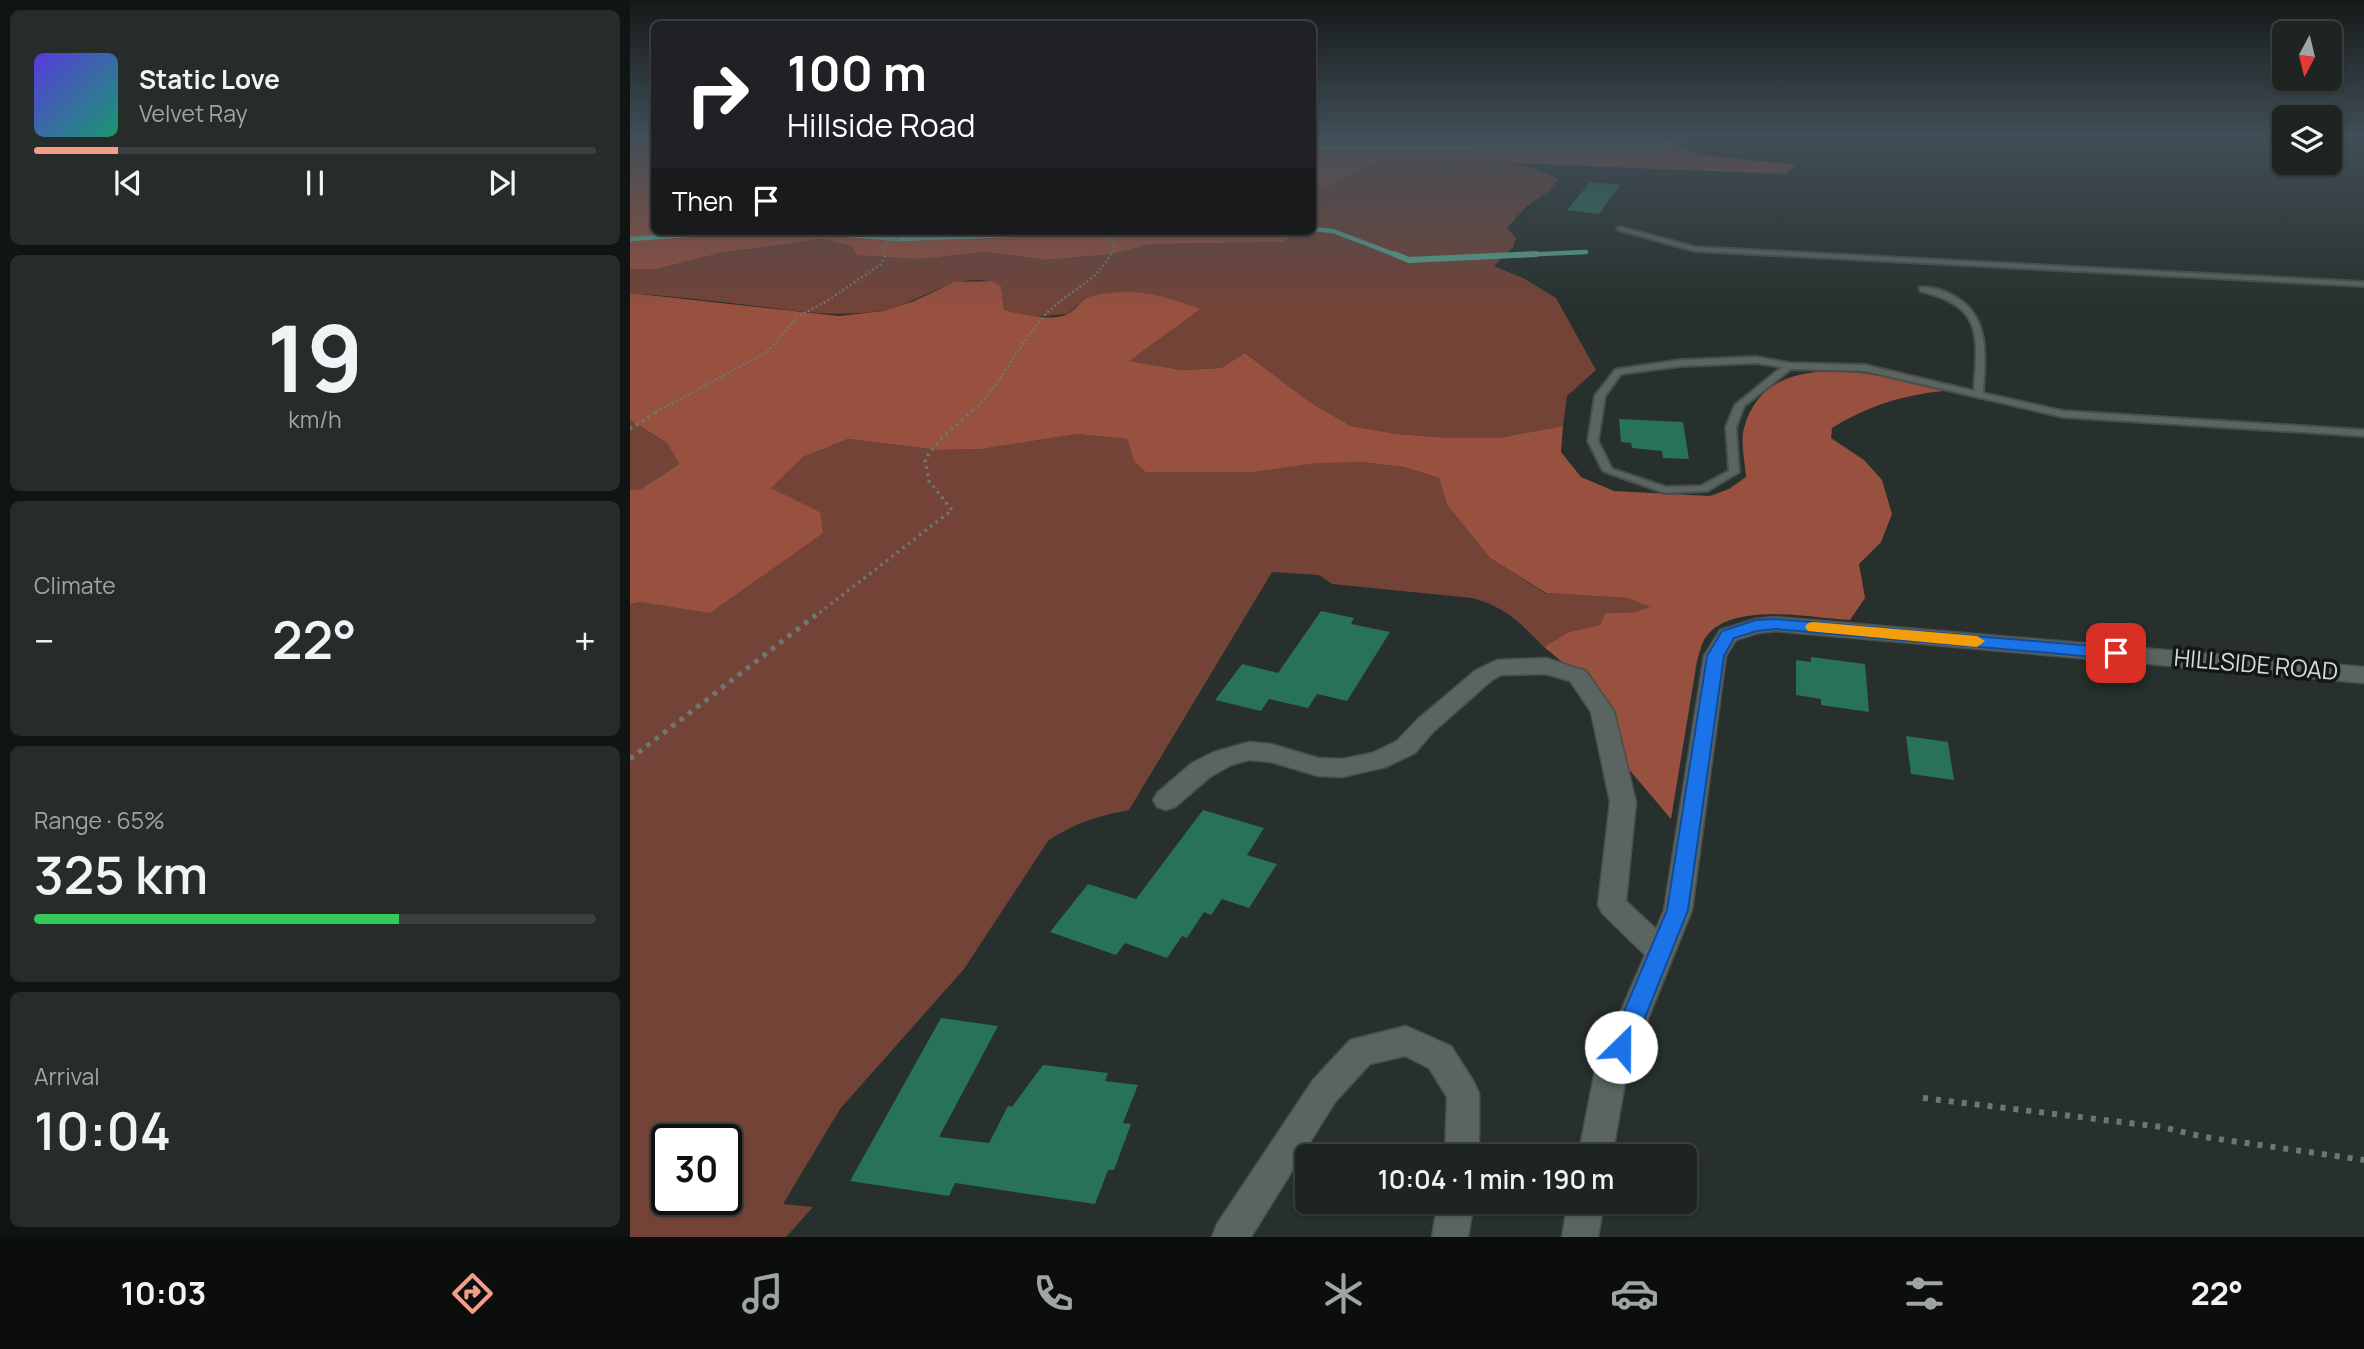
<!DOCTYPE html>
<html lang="en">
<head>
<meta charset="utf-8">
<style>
  body { margin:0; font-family:Manrope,sans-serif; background:#252c2a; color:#f1f3f6; height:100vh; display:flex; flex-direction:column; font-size:26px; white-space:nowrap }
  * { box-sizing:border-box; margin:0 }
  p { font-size:23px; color:#a0a4a5 }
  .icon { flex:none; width:38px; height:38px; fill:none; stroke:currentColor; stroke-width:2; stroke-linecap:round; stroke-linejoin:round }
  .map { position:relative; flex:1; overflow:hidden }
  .details { display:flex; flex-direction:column; gap:10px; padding:10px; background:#101413; width:630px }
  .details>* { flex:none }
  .top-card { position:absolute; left:21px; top:21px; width:665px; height:214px; border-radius:10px; box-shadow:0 2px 5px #0004,0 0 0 2px #3b4140; background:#202124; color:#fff; overflow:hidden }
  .needle { width:46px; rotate:187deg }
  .controls { position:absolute; left:1642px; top:21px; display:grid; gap:14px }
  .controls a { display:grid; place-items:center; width:70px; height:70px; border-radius:10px; background:#1d2422; box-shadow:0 2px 5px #0004,0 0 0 2px #3b4140; font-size:35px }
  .speed { position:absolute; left:21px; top:1124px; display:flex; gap:14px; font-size:35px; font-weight:700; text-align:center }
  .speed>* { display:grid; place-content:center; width:91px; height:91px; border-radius:50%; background:#1d2422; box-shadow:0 2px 5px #0004,0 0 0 2px #3b4140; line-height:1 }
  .speed .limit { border:4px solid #111; border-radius:10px; background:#fff; color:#111 }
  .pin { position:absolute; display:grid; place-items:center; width:60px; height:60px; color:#fff; margin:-30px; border-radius:14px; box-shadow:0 4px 10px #0006 }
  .me { position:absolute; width:77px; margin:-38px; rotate:23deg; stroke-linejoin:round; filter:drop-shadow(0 0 5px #0008) }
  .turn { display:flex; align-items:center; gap:24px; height:147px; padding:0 21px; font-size:32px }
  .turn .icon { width:91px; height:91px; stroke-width:2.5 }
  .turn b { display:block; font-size:49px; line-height:60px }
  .then { display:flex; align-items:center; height:66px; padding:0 21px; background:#0003; gap:14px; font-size:26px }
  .big { font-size:52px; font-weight:600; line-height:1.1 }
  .details .widget { flex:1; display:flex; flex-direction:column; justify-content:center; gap:10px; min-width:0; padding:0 24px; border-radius:10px; background:#252c2a }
  .details .dial { align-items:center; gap:0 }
  .dial b { font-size:91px; line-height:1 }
  .song { display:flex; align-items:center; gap:21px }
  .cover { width:84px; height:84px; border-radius:10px; background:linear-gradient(135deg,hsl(250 70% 55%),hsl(160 70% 35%)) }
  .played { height:7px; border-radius:4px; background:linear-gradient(90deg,#f49e89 15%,#3b4140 15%) }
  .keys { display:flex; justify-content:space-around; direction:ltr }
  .heat { display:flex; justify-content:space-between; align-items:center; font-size:38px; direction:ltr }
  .charge { height:10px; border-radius:5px; background:linear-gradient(90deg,#34c759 65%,#3b4140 0) }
  .trip { position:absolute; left:665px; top:1144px; width:402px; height:70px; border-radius:10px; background:#1d2422; box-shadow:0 2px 5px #0004,0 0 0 2px #3b4140; font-weight:600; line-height:70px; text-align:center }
  .tab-bar { display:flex; height:112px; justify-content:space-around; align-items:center; background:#0c0e0e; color:#a0a4a5 }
  .tab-bar .icon { width:49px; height:49px }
  .tab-bar .active { color:#f49e89 }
  .tab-bar b { font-size:32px; color:#f1f3f6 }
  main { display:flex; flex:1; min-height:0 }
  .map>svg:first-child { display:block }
  .green { fill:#734338; fill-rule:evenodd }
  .forest { fill:#98503f }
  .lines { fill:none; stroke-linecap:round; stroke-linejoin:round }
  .stream-far1 { stroke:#5ba28e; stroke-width:4.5 }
  .stream { stroke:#5ba28e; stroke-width:6 }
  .building { fill:#28715b }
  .lane-casing { stroke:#474e4c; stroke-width:4 }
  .street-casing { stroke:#474e4c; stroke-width:3 }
  .path-far3 { stroke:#6e7673; stroke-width:2.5; stroke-dasharray:2 2.5; stroke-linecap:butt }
  .path-far2 { stroke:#6e7673; stroke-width:3.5; stroke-dasharray:2.5 4.5; stroke-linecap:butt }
  .path-far1 { stroke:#6e7673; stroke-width:5; stroke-dasharray:4.5 6; stroke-linecap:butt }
  .path { stroke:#6e7673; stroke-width:6; stroke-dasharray:5 8; stroke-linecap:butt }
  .lane { fill:#5a6460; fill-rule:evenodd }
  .street { fill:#5a6460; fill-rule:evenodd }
  .route { fill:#1a73e8; stroke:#114b97; stroke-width:2 }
  .slow { fill:#f59e0b }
  .labels { text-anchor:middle; stroke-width:7; stroke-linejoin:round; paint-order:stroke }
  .street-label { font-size:24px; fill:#d5dad8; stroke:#131715 }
</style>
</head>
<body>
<main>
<section class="details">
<div class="widget">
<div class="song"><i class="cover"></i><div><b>Static Love</b><p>Velvet Ray</p></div></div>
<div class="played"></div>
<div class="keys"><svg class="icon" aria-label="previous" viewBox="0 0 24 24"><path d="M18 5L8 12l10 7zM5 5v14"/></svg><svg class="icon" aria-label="pause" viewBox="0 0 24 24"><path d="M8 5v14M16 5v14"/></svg><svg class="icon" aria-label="next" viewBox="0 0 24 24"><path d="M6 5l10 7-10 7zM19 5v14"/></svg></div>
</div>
<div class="widget dial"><b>19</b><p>km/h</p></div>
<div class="widget"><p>Climate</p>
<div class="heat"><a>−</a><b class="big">22°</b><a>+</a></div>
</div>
<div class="widget"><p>Range · 65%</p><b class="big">325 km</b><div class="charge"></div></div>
<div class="widget"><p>Arrival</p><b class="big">10:04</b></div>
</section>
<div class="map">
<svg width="1734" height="1237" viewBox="0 0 1734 1237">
  <rect width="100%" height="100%" fill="#27302d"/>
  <path class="green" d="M756,158L891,164L929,179L919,191L897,206L877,228L886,238L883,247L864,266L893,278L926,298L966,370L937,396L933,426L868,438H819L767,434L721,426L681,403L615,353L591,368L552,370L498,361L455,298L438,314L403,317L374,310L371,286C333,265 288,305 250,311C203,318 164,310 117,305C78,300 39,296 0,293V269H27L90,253L191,239L290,259L355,252L417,260L483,254L520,244L654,242L668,231H682L683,185L700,186Z
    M0,420L37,443L49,464L11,489L0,490Z
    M447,434L497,439L504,461L731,462L774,467L809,478L817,505L860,558L915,593L997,598L1021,607L1006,612L975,613L970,625L939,632L914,647C889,622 876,607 842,598L702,584L689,575L642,572L499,810C468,816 444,823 418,841L334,969L210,1109L153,1204L183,1207L156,1237H0V604L10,602L190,512L140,488L173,457L218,439L309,450L352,449ZM37,1139H96V1199H37Z"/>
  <path class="forest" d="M0,136H24V231H668L654,242L520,244L483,254L417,260L355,252L290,259L226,255L223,246L191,239L90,253L27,269H0Z
    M683,136H1052L1044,143L1073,155L1166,165L1156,174L756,158L700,186L683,185Z
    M362,281L371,286L374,310C391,314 422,322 438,314C446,310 450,300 459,297C498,286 533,294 570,309L499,361L552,370L591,368L615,353L681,403L721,426L767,434L819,438H868L933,426L931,452L951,477L984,491L1080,496L1099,489L1116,477C1115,461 1110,443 1114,428C1137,342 1254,375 1314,391C1272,395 1238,406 1202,428L1201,438L1234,460L1252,480L1262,514L1251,542L1229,564L1235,598L1220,620C1182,618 1097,600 1074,640C1071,646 1069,654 1067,661L1041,819L997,767L956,675L931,661L914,647L939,632L970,625L975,613L1006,612L1020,607L997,598L916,593L860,558L817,505L809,478L774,467L731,462L687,463L621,472H516L504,461L497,439L447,434L352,449L309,450L218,439L173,457L141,488L190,512L193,533L80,613L11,602L0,604V490L11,489L49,464L37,443L0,420V293L209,316L253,311L284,301L325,282Z"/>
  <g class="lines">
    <path class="stream-far1" d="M682,148L1025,146L1062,136
      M682,229L703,231L769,256
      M167,231L269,239L487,231
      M0,239L116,231
      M867,256L956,252"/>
    <path class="stream" d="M764,254L779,260L906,254"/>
  </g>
  <path class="building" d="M960,182L990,185L969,214L937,210Z
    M989,419L1053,422L1059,459L1033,458L1032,451L1002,448L1001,443L991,442Z
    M691,611L724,618L721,624L760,632L717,701L687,694L678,708L639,699L631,711L585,700L612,664L648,673Z
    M1181,657L1235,664L1239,712L1191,705V699L1166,695V660L1181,662Z
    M1276,736L1318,742L1324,780L1281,774Z
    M573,810L634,828L617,855L647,864L619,908L592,899L581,915L574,912L557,938L552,936L537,958L495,943L486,955L420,932L458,884L506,899Z
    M311,1018L368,1026L309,1137L359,1143L378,1106L382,1107L413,1065L478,1073L475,1081L508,1085L493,1123L501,1124L484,1170H478L465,1204L325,1183L319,1196L220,1181Z"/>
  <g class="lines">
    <defs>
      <path id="lane" d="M990,227L1065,247L1734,282V286L1065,251L988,230L987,229Z
        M1290,287C1300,287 1313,290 1322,295C1361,315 1355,355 1353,393L1433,411L1734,430V436L1433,417L1235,371L1161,369L1114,406L1106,427L1109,472L1077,491L1035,493L973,471L958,441L965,396L985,370L988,369L1051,360L1126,357L1159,363L1235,365L1344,391C1348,334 1353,306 1290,291ZM1126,363L1152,367L1105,405L1096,427L1099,471L1071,486L1036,487L982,469L968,441L975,396L991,374L1051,366Z"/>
      <path id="street" d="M1146,617L1734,667V683L1146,631L1128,633L1106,640L1096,656L1062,910L997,1071L982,1157H948L965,1071L1015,955L972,913L968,905L980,802L961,712L940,681L915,674L871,675L862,680L804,731L785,753L756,767L712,777L688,776L641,762L619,760L601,765L580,777L545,807L536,810L527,807L523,800L527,793L562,763L584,752L619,742L641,744L688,758L712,759L742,753L767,741L788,719L846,670L867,660L916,658L956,671L984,711L1006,802L996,901L1026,929L1034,910L1074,656L1090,630L1126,619Z
        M776,1026L821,1046L844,1082L849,1093V1157H815L817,1097L799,1068L775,1056L740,1064L705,1102L621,1237H582L587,1224L683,1080L720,1040Z
        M808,1202H844L838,1237H802Z
        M938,1202H974L968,1237H932Z"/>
    </defs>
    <use href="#lane" class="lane-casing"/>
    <use href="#street" class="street-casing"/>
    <path class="path-far3" d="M0,144L4,136
      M26,412L137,352L167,317L197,301L251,264L255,257L253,247L258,241L290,231
      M341,412C373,384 388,343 418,312C442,288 474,279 485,244L467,234L471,231"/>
    <path class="path-far2" d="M0,429L29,410
      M184,617L322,510L299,481L295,459L310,440L343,410"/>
    <path class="path-far1" d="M0,759L186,615"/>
    <path class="path" d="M1293,1098L1532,1127L1574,1137L1734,1160"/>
    <use href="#lane" class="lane"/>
    <use href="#street" class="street"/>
  </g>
  <linearGradient id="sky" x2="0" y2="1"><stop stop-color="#151a19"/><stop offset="0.44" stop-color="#414e57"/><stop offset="1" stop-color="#414e57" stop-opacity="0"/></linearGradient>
  <rect width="1734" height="309" fill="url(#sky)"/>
  <path class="route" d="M1146,619L1486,648L1495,653L1486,659L1146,629L1127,631L1104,638L1094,656L1058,910L1000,1055L991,1058L983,1055L979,1047L1037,910L1077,656L1092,631L1126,620Z"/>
  <path class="slow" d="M1183,622L1347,636L1355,641L1347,647L1178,631L1175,627L1178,623Z"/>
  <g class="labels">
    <g class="street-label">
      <text transform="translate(1626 665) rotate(5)" y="8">HILLSIDE ROAD</text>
    </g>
  </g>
</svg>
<div class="controls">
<a><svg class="needle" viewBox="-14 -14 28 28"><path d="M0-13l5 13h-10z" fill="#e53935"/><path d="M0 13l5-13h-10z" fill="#a0a4a5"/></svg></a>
<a><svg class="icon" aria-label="layers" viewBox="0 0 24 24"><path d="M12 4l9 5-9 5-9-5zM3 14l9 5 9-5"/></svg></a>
</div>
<div class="speed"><div class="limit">30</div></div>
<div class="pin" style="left:1486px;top:653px;background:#d93025"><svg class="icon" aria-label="arrive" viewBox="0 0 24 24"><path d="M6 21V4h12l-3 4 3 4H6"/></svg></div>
<svg class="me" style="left:991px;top:1047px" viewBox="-20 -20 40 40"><circle r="19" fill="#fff"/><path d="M0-13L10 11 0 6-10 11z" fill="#1a73e8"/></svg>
<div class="trip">10:04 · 1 min · 190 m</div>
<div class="top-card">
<div class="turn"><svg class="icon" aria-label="right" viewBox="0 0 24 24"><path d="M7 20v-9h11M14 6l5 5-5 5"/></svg><div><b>100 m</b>Hillside Road</div></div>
<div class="then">Then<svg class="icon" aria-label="arrive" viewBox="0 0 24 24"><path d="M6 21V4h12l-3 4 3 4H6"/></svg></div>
</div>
</div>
</main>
<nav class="tab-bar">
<b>10:03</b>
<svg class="icon active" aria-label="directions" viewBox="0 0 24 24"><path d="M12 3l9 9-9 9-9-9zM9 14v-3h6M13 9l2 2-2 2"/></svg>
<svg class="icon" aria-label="music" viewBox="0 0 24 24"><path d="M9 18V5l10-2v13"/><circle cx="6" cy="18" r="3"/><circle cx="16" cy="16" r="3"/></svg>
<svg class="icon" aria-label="phone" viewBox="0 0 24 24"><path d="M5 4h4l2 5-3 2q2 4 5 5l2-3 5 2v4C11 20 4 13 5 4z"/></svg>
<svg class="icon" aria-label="climate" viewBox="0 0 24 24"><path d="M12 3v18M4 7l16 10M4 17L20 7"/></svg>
<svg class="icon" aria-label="car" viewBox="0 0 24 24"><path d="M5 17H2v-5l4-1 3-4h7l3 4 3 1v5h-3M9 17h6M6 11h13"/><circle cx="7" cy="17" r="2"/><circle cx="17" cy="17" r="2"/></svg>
<svg class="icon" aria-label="filters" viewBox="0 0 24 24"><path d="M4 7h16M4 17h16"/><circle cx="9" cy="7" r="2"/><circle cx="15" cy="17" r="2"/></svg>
<b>22°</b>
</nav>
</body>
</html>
